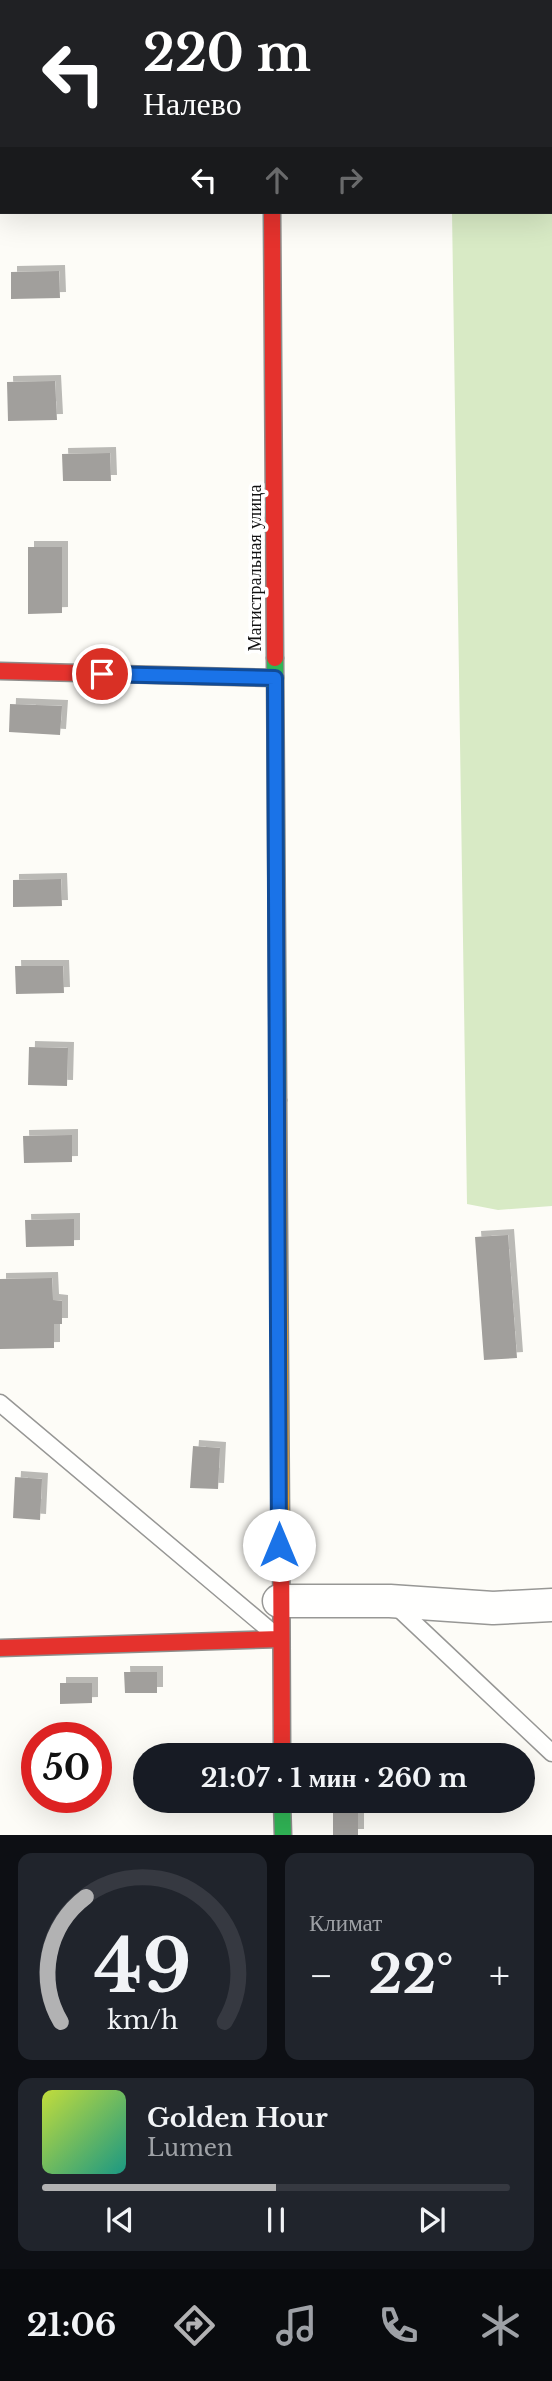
<!DOCTYPE html>
<html lang="ru">
<head>
<meta charset="utf-8">
<style>
  body { margin:0; font-family:"Libre Baskerville",serif; background:#20242c; color:#f1f3f6; height:100vh; display:flex; flex-direction:column; font-size:26px; white-space:nowrap }
  * { box-sizing:border-box; margin:0 }
  p { font-size:23px; color:#9ea1a6 }
  .icon { flex:none; width:38px; height:38px; fill:none; stroke:currentColor; stroke-width:2; stroke-linecap:round; stroke-linejoin:round }
  .map { position:relative; height:1835px; overflow:hidden }
  .drawer { display:flex; flex-direction:column; gap:18px; padding:18px; background:#0d0f14; flex:1 }
  .drawer>* { flex:none }
  .hud { position:absolute; left:0px; top:0px; width:553px; height:214px; box-shadow:0 7px 28px #0002; background:#202124; color:#fff; overflow:hidden }
  .speed { position:absolute; left:21px; top:1722px; display:flex; gap:14px; font-size:35px; font-weight:700; text-align:center }
  .speed>* { display:grid; place-content:center; width:91px; height:91px; border-radius:50%; background:#171b24; box-shadow:0 7px 28px #0002; line-height:1 }
  .speed .limit { border:10px solid #d22; background:#fff; color:#111 }
  .pin { position:absolute; display:grid; place-items:center; width:60px; height:60px; color:#fff; margin:-30px; border:4px solid #fff; border-radius:50%; box-shadow:0 2px 7px #0007 }
  .me { position:absolute; width:77px; margin:-38px; rotate:0deg; stroke-linejoin:round; filter:drop-shadow(0 0 5px #0008) }
  .turn { display:flex; align-items:center; gap:24px; height:147px; padding:0 28px; font-size:32px }
  .turn .icon { width:91px; height:91px; stroke-width:2.5 }
  .turn b { display:block; font-size:49px; line-height:60px }
  .lanes { display:flex; align-items:center; height:66px; padding:0 28px; background:#0003; justify-content:center; gap:35px; direction:ltr }
  .lanes .off { opacity:.35 }
  .big { font-size:52px; font-weight:800; line-height:1.1 }
  .drawer .widget { flex:1; display:flex; flex-direction:column; justify-content:center; gap:10px; min-width:0; padding:0 24px; border-radius:14px; background:#20242c }
  .drawer .dial { align-items:center; gap:0 }
  .dial svg { height:182px; overflow:visible; fill:none; stroke:#363941; stroke-width:7; stroke-linecap:round; text-anchor:middle }
  .dial text { fill:#f1f3f6; stroke:none }
  .song { display:flex; align-items:center; gap:21px }
  .cover { width:84px; height:84px; border-radius:10px; background:linear-gradient(135deg,hsl(70 70% 55%),hsl(170 70% 35%)) }
  .played { height:7px; border-radius:4px; background:linear-gradient(90deg,#b2b2b3 50%,#363941 50%) }
  .keys { display:flex; justify-content:space-around; direction:ltr }
  .heat { display:flex; justify-content:space-between; align-items:center; font-size:38px; direction:ltr }
  .drawer .tiles { flex:1; display:grid; gap:18px; grid-template-columns:1fr 1fr }
  .widget:last-child { grid-column:span 2 }
  .trip { position:absolute; left:133px; top:1743px; width:402px; height:70px; border-radius:35px; background:#171b24; box-shadow:0 7px 28px #0002; font-weight:800; line-height:70px; text-align:center }
  .tabs { display:flex; height:112px; justify-content:space-around; align-items:center; background:#090b0e; color:#9ea1a6 }
  .tabs .icon { width:49px; height:49px }
  .tabs .current { color:#b2b2b3 }
  .tabs b { font-size:32px; color:#f1f3f6 }
  .map>svg:first-child { display:block }
  .forest { fill:#d8eac5 }
  .building { fill:#a19f9c; filter:url(#shadow) }
  .lines { fill:none; stroke-linecap:round; stroke-linejoin:round }
  .lane-casing { stroke:#979795; stroke-width:19 }
  .street-casing { stroke:#979795; stroke-width:35 }
  .fast-casing { stroke:#8e8d8b; stroke-width:19 }
  .slow-casing { stroke:#8e8d8b; stroke-width:19 }
  .jam-casing { stroke:#8e8d8b; stroke-width:19 }
  .lane { stroke:#fffffe; stroke-width:16 }
  .street { stroke:#fffffe; stroke-width:32 }
  .fast { stroke:#30b455; stroke-width:16 }
  .slow { stroke:#ff9f0a; stroke-width:16 }
  .jam { stroke:#e5322d; stroke-width:16 }
  .route-casing { stroke:#114b97; stroke-width:18 }
  .route { stroke:#1a73e8; stroke-width:12 }
  .labels { text-anchor:middle; stroke-width:7; stroke-linejoin:round; paint-order:stroke }
  .street-label { font-size:18px; fill:#111; stroke:#fff }
</style>
</head>
<body>
<div class="map">
<svg width="552" height="1835" viewBox="0 0 552 1835">
  <defs>
    <filter id="shadow"><feDropShadow dx="6" dy="-6" stdDeviation="0" flood-color="#0004"/></filter>
  </defs>
  <rect width="100%" height="100%" fill="#fdfcf7"/>
  <path class="forest" d="M552,10V1206L498,1210L467,1204L452,212H551Z"/>
  <path class="building" d="M59,271L60,298L11,299V272Z
    M55,381L57,420L8,421L7,382Z
    M110,453L111,481H63L62,454Z
    M28,547H62V613L28,614Z
    M10,704L62,706L60,735L9,732Z
    M61,879L62,906L13,907V880Z
    M15,966H63L64,993L16,994Z
    M29,1047L68,1048L67,1086L28,1085Z
    M72,1135V1162L24,1163L23,1136Z
    M74,1219V1246L26,1247L25,1220Z
    M508,1235L517,1358L484,1360L475,1237Z
    M52,1278L53,1300L62,1301V1324H54V1348L0,1349V1279Z
    M193,1446L220,1448L218,1489L190,1488Z
    M15,1477L42,1479L40,1520L13,1518Z
    M124,1672H157V1693H125Z
    M60,1683H92V1703L60,1704Z
    M333,1801H358V1835H333Z"/>
  <g class="lines">
    <defs>
      <path id="lane" d="M0,1403L273,1633
        M395,1605L552,1753"/>
      <path id="street" d="M279,1601H390L493,1608L552,1605"/>
      <path id="fast" d="M270,0V2
        M275,658L278,1100
        M282,1801L283,1835"/>
      <path id="slow" d="M278,1100L281,1525"/>
      <path id="jam" d="M272,212L275,658
        M0,671L275,678
        M281,1525L282,1755
        M0,1648L280,1639"/>
    </defs>
    <use href="#lane" class="lane-casing"/>
    <use href="#street" class="street-casing"/>
    <use href="#fast" class="fast-casing"/>
    <use href="#slow" class="slow-casing"/>
    <use href="#jam" class="jam-casing"/>
    <use href="#lane" class="lane"/>
    <use href="#street" class="street"/>
    <use href="#fast" class="fast"/>
    <use href="#slow" class="slow"/>
    <use href="#jam" class="jam"/>
  </g>
  <g class="lines">
    <defs>
      <path id="route" d="M102,674L275,678L279,1545"/>
    </defs>
    <use href="#route" class="route-casing"/>
    <use href="#route" class="route"/>
  </g>
  <g class="labels">
    <g class="street-label">
      <text transform="translate(255 568) rotate(-90)" y="6">Магистральная улица</text>
    </g>
  </g>
</svg>
<div class="speed"><div class="limit">50</div></div>
<div class="pin" style="left:102px;top:674px;background:#d93025"><svg class="icon" aria-label="arrive" viewBox="0 0 24 24"><path d="M6 21V4h12l-3 4 3 4H6"/></svg></div>
<svg class="me" style="left:279px;top:1545px" viewBox="-20 -20 40 40"><circle r="19" fill="#fff"/><path d="M0-13L10 11 0 6-10 11z" fill="#1a73e8"/></svg>
<div class="trip">21:07 · 1 мин · 260 m</div>
<div class="hud">
<div class="turn"><svg class="icon" aria-label="left" viewBox="0 0 24 24"><path d="M17 20v-9H6M10 6l-5 5 5 5"/></svg><div><b>220 m</b>Налево</div></div>
<div class="lanes"><svg class="icon" aria-label="left" viewBox="0 0 24 24"><path d="M17 20v-9H6M10 6l-5 5 5 5"/></svg><svg class="icon off" aria-label="ahead" viewBox="0 0 24 24"><path d="M12 20V5M6 11l6-6 6 6"/></svg><svg class="icon off" aria-label="right" viewBox="0 0 24 24"><path d="M7 20v-9h11M14 6l5 5-5 5"/></svg></div>
</div>
</div>
<section class="drawer">
<div class="tiles">
<div class="widget dial"><svg viewBox="0 0 100 80">
<path d="M14 69A42 42 0 1 1 86 69"/>
<path d="M14 69A42 42 0 0 1 25 14" stroke="#b2b2b3"/>
<text x="50" y="56" font-size="32" font-weight="700">49</text>
<text x="50" y="72" font-size="11">km/h</text>
</svg></div>
<div class="widget"><p>Климат</p>
<div class="heat"><a>−</a><b class="big">22°</b><a>+</a></div>
</div>
<div class="widget">
<div class="song"><i class="cover"></i><div><b>Golden Hour</b><p>Lumen</p></div></div>
<div class="played"></div>
<div class="keys"><svg class="icon" aria-label="previous" viewBox="0 0 24 24"><path d="M18 5L8 12l10 7zM5 5v14"/></svg><svg class="icon" aria-label="pause" viewBox="0 0 24 24"><path d="M8 5v14M16 5v14"/></svg><svg class="icon" aria-label="next" viewBox="0 0 24 24"><path d="M6 5l10 7-10 7zM19 5v14"/></svg></div>
</div>
</div>
</section>
<nav class="tabs">
<b>21:06</b>
<svg class="icon current" aria-label="directions" viewBox="0 0 24 24"><path d="M12 3l9 9-9 9-9-9zM9 14v-3h6M13 9l2 2-2 2"/></svg>
<svg class="icon" aria-label="music" viewBox="0 0 24 24"><path d="M9 18V5l10-2v13"/><circle cx="6" cy="18" r="3"/><circle cx="16" cy="16" r="3"/></svg>
<svg class="icon" aria-label="phone" viewBox="0 0 24 24"><path d="M5 4h4l2 5-3 2q2 4 5 5l2-3 5 2v4C11 20 4 13 5 4z"/></svg>
<svg class="icon" aria-label="climate" viewBox="0 0 24 24"><path d="M12 3v18M4 7l16 10M4 17L20 7"/></svg>
</nav>
</body>
</html>
